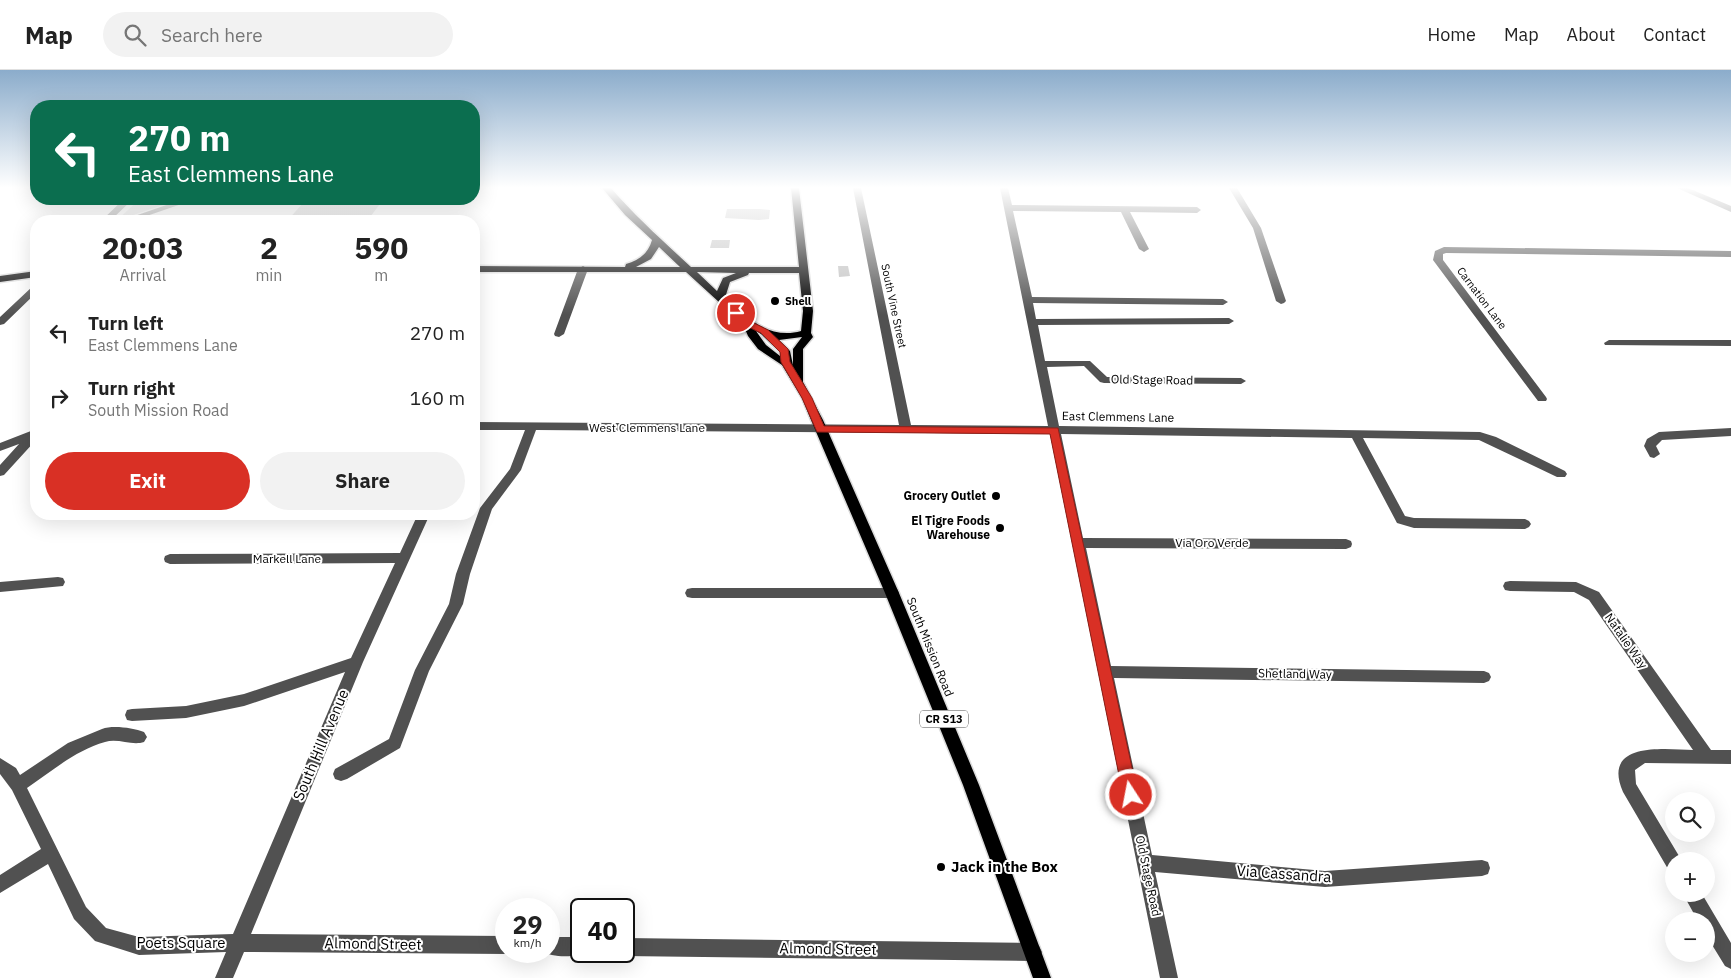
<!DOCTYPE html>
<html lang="en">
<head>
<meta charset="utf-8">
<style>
  body { margin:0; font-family:"IBM Plex Sans",sans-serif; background:#f2f2f2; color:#222; height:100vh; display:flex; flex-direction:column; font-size:19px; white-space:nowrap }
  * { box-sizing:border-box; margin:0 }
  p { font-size:16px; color:#767676 }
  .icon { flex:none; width:28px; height:28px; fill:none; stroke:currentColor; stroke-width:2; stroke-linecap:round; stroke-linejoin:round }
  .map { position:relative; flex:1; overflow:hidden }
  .details { position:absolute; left:30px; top:145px; width:450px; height:305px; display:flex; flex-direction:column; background:#fff; border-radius:20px; box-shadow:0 5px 20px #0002 }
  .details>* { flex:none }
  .hud { position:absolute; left:30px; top:30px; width:450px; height:105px; border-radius:20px; box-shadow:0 5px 20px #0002; background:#0b6e4f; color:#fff; overflow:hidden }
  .tools { position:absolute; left:1665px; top:722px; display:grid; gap:10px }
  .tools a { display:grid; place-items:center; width:50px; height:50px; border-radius:50%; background:#fff; box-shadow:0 5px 20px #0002; font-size:25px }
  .speed { position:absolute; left:495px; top:828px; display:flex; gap:10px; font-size:25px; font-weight:700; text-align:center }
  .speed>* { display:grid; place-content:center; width:65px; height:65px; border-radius:50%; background:#fff; box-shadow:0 5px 20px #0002; line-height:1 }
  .speed small { font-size:12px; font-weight:400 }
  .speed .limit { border:2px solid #111; border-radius:8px; background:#fff; color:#111 }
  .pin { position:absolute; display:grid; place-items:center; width:42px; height:42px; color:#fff; margin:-21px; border:2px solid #fff; border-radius:50%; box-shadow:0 1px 5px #0007 }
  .me { position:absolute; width:55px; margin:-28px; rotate:349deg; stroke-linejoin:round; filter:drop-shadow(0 0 4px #0008) }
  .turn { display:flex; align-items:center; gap:18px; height:105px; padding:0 15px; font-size:22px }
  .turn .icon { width:65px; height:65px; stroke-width:2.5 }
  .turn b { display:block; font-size:35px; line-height:42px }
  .eta { display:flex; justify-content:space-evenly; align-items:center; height:85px; text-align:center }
  .eta b { font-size:30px; font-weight:700; line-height:35px }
  .action { display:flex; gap:10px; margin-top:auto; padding:10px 15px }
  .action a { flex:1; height:58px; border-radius:30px; background:#d93025; color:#fff; font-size:20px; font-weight:700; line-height:58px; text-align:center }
  .action a+a { background:#f2f2f2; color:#222 }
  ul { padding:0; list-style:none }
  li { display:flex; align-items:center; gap:15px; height:65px; padding:0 15px }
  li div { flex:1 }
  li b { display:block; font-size:19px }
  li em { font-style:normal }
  header { display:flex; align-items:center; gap:30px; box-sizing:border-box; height:70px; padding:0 25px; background:#fff; border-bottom:1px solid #e0e0e0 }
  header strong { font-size:24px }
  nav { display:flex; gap:28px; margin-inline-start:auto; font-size:18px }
  .search { width:350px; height:45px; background:#f2f2f2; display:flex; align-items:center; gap:12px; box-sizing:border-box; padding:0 18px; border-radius:28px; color:#767676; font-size:19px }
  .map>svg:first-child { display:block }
  .green { fill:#d8d8d8 }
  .building { fill:#c0c0c0 }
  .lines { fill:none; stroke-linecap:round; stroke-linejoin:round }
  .major-casing { stroke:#dbdbdb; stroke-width:3 }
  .minor { fill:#515151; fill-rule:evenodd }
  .major { fill:#000; fill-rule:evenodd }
  .route { fill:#d93025; stroke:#8d1f18 }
  .poi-dot { fill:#000; stroke:#fff; stroke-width:2 }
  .labels { text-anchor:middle; stroke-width:4; stroke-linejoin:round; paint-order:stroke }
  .far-street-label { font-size:11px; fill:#000; stroke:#fff }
  .far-poi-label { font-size:11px; font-weight:bold; fill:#000; stroke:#fff; text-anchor:start }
  .shield { fill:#fff; stroke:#4c4c4c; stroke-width:1 }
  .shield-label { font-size:11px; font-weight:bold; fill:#000 }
  .street-label { font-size:12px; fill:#000; stroke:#fff }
  .poi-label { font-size:12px; font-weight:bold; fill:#000; stroke:#fff; text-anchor:end }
  .near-street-label { font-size:15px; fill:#000; stroke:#fff }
  .near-poi-label { font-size:15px; font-weight:bold; fill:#000; stroke:#fff; text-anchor:start }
</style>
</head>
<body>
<header>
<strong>Map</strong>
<div class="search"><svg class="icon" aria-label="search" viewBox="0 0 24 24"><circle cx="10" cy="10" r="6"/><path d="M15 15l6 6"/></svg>Search here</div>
<nav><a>Home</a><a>Map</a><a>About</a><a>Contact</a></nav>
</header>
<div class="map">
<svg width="1731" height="908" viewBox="0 0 1731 908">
  <rect width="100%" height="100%" fill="#fff"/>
  <path class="green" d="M140,129H180L116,151Z"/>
  <path class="building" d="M303,133H353L380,134L367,151H287Z
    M727,139H760L770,140L769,149L759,150L725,148Z
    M712,170H730L729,178H710Z
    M838,196H848L850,206L839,207Z"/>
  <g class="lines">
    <g class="major-casing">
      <path id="major" d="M602,118H611C636,147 663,171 691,197H799L791,118H799L813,241L811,263L813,267L803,279V312L823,350L899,523L979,715L1051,908H1033L963,715L885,523L811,350L802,328L782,295L758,279L748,266L743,254L686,202H474V196L625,197L626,194C639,190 648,184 652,170L625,145ZM659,177L680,197H636L651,189ZM697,202L736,203L723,208L717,221ZM749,203H799L803,241L801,261C770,270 747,248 725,228L730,212L748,205ZM756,261L761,264L780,282V286L766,275ZM802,267L793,279V295L790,281L779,270Z
        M36,201V207L0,212V206Z"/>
    </g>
    <path class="minor" d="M853,118H861L911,355L1048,356L1000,118H1008L1012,135L1197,137L1201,140L1197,143L1130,142L1149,179L1144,182L1139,179L1121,142L1013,141L1032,227L1223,229L1228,232L1223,235L1033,233L1036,249L1229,248L1234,251L1229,254L1038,255L1045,291H1090L1107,307L1241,308L1246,311L1241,314L1104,313L1100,312L1084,296L1047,297L1059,356L1480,362L1496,367L1565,401L1567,404L1565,407H1557L1479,370L1363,368L1405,446L1414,448L1525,449L1529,451L1531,454L1529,457L1525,459L1414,458L1397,453L1352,368L1061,364L1083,468L1346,469L1351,471L1352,474L1351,477L1346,479L1086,478L1111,596L1484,601L1489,603L1491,607L1489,611L1484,613L1114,608L1152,785L1325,801L1482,790L1488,792L1490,798L1488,804L1482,806L1325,817L1155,802L1178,908H1160L1050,364L536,360L521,400L492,439L470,504L463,534L429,601L400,678L347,709L341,711L335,709L333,704L335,699L389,669L415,600L449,534L456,504L480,438L510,399L525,360H474V352L899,355Z
      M1229,118H1237L1261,158L1286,231L1284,233L1281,234L1276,231L1253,158Z
      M1677,118H1688L1731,136V142Z
      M124,129H133L110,151H101Z
      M184,129H196L132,151H120Z
      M1444,177L1731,181V187L1446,183L1443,184V190L1546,327L1547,329L1546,331H1538L1433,190L1435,181Z
      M583,196L588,199L564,264L559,267L555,266L554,264L578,199Z
      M36,215V223L4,254L0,255V247L33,216Z
      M1609,270H1731V276L1605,275L1604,273Z
      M1731,358V366L1662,370L1656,376L1660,384L1654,388L1650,387L1644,376L1647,369L1659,362Z
      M36,359V370L4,405L0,406V395L19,374L0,381V373Z
      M418,444H430L363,592L251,864L506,866V881H512L506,884L244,882L233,908H215L226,882L139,885L95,871L74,849L48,794L0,823V805L41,779L12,720L0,704V688L16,698L20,705L68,673L102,659C113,655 133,658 144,662L147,667L144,672C132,676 118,668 105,672C76,680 52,701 27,718L86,837L106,858L139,867L233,864L345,602L244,636L186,648L132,651L127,650L125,645L127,640L132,639L186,636L244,624L351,588L395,493L170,494L165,492L164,489L165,486L170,484L400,483Z
      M58,507L63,508L65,512L63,516L0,522V512Z
      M1510,511L1576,512L1599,522L1711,680H1731V694L1645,693L1635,700L1636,714L1682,791H1674V801L1668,799L1623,722C1601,671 1664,679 1693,680L1589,530L1574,522L1510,521L1505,520L1503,516L1505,512Z
      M692,518H892L897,519L899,523L897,527L892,528H692L687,527L685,523L687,519Z
      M1683,824H1702L1731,873V899L1725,896L1706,865V851H1698Z
      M549,867H581V881H588C578,888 552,888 542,881H549Z
      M624,868L1033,873L1039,876L1042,882L1039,888L1033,891L624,886L617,881H624Z"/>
    <use href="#major" class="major"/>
  </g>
  <linearGradient id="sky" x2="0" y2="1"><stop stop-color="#8baccb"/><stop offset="0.48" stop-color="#fff"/><stop offset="1" stop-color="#fff" stop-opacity="0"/></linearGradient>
  <rect width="1731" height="245" fill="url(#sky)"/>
  <path class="route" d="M733,241H739L750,251L768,260L788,279L790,292L812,328L824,356L1058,358L1138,725L1136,730L1131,732L1126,730L1123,725L1050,364L817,362L802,328L781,292L780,282L761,263L744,255L733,245Z"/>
  <g class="poi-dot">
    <circle cx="775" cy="231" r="5"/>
    <circle cx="996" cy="426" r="5"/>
    <circle cx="1000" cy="458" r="5"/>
    <circle cx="941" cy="797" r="5"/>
  </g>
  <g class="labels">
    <g class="far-street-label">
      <text transform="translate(1482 228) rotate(53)" y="4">Carnation Lane</text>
      <text transform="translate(894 236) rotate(78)" y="4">South Vine Street</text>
    </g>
    <g class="far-poi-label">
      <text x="785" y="235">Shell</text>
    </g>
    <rect class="shield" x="920" y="640.5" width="48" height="17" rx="4"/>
    <g class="shield-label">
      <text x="944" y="653">CR S13</text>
    </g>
    <g class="street-label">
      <text transform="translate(1152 310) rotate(1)" y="4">Old Stage Road</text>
      <text transform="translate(1118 347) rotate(1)" y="4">East Clemmens Lane</text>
      <text x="647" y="362">West Clemmens Lane</text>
      <text x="1212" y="477">Via Oro Verde</text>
      <text x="287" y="493">Markell Lane</text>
      <text transform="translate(1626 571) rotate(55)" y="4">Natalie Way</text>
      <text transform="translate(930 577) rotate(68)" y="4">South Mission Road</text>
      <text transform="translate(1295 604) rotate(1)" y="4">Shetland Way</text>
      <text transform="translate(1148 806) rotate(78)" y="4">Old Stage Road</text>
    </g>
    <g class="poi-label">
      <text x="986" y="430">Grocery Outlet</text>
      <text x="990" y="455">El Tigre Foods<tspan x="990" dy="14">Warehouse</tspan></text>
    </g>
    <g class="near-street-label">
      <text transform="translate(321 675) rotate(-67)" y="5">South Hill Avenue</text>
      <text transform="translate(1284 804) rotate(4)" y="5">Via Cassandra</text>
      <text x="181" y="878">Poets Square</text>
      <text transform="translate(373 874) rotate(1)" y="5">Almond Street</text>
      <text transform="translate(828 879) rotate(1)" y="5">Almond Street</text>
    </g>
    <g class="near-poi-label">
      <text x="951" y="802">Jack in the Box</text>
    </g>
  </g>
</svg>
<div class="tools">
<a><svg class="icon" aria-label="search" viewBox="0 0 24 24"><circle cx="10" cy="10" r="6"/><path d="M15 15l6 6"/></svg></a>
<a>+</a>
<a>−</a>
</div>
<div class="speed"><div>29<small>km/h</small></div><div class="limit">40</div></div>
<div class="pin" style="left:736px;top:243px;background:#d93025"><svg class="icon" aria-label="arrive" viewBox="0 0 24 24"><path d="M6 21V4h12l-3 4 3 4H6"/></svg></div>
<svg class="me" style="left:1131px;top:725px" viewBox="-20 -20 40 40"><circle r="17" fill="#d93025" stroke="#fff" stroke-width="3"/><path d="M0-11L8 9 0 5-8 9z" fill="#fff"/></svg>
<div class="hud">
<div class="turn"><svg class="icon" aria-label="left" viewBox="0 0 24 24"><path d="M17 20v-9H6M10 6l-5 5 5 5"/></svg><div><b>270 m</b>East Clemmens Lane</div></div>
</div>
<section class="details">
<div class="eta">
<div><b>20:03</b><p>Arrival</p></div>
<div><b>2</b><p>min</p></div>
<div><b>590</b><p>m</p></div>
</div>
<ul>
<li><svg class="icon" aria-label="left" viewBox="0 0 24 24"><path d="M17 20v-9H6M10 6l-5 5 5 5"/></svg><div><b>Turn left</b><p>East Clemmens Lane</p></div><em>270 m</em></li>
<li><svg class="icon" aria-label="right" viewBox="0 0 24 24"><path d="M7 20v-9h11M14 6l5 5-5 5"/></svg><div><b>Turn right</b><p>South Mission Road</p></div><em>160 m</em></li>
</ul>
<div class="action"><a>Exit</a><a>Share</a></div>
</section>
</div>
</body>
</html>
